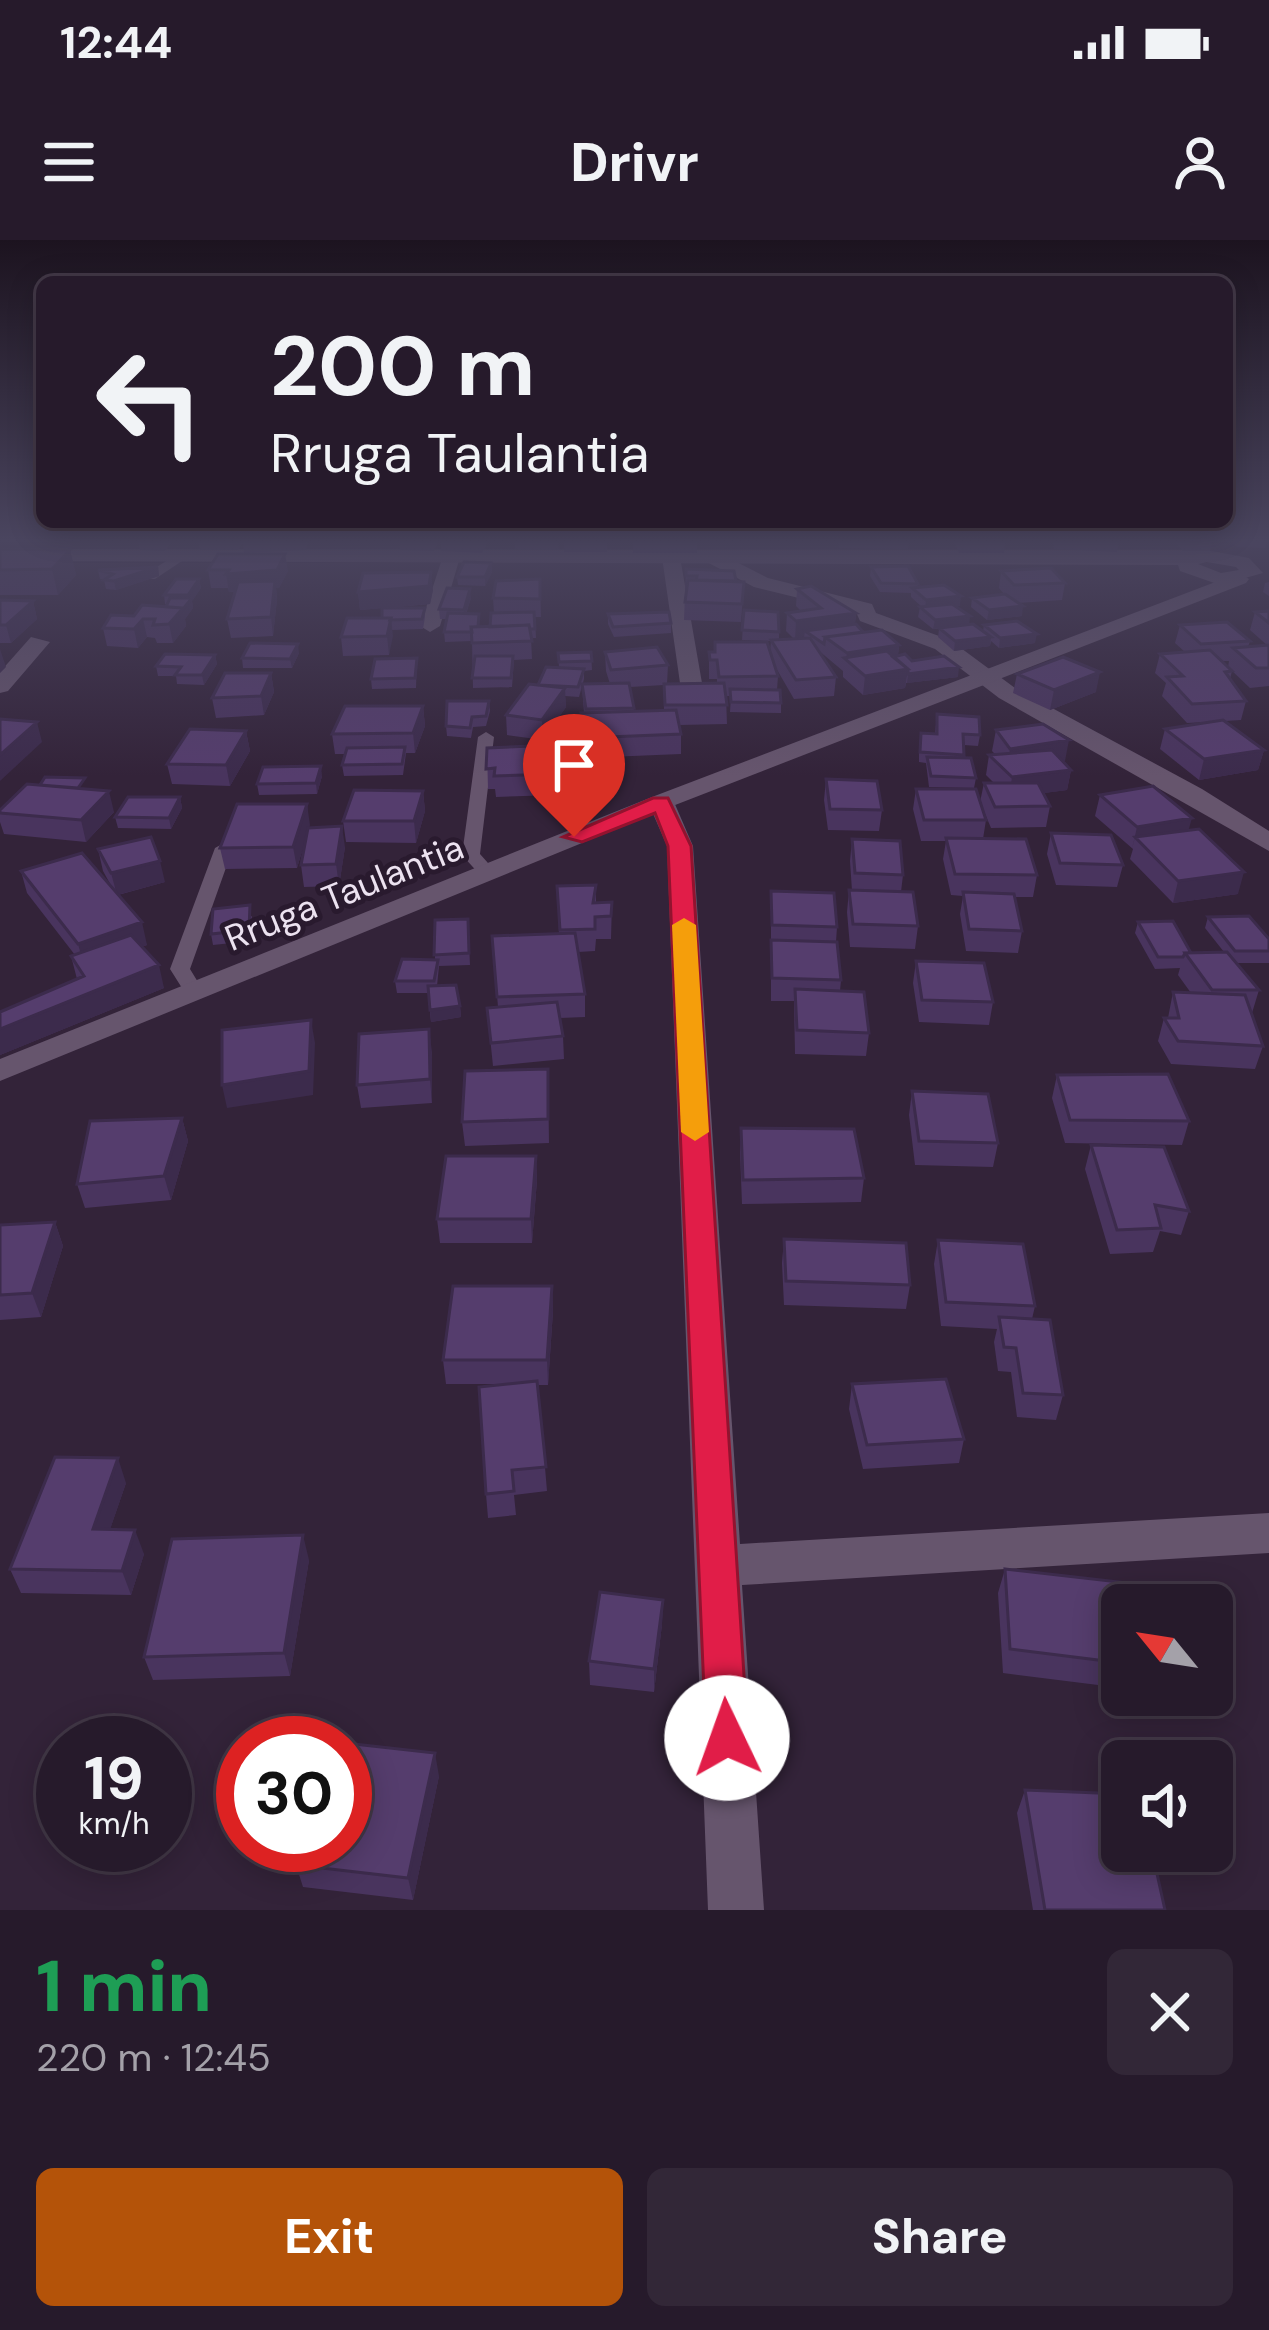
<!DOCTYPE html>
<html lang="en">
<head>
<meta charset="utf-8">
<style>
  body { margin:0; font-family:"DM Sans",sans-serif; background:#322737; color:#f1f3f6; height:100vh; display:flex; flex-direction:column; font-size:45px; white-space:nowrap }
  * { box-sizing:border-box; margin:0 }
  p { font-size:39px; color:#a4a1a9 }
  .icon { flex:none; width:66px; height:66px; fill:none; stroke:currentColor; stroke-width:2; stroke-linecap:round; stroke-linejoin:round }
  .map { position:relative; height:1670px; overflow:hidden }
  .side { display:flex; flex-direction:column; background:#261a2b; flex:1 }
  .side>* { flex:none }
  .top-card { position:absolute; left:36px; top:36px; width:1197px; height:252px; border-radius:18px; box-shadow:0 6px 30px #0003,0 0 0 3px #423847; background:#261a2b; color:#f1f3f6; overflow:hidden }
  .needle { width:78px; rotate:300deg }
  .controls { position:absolute; left:1101px; top:1344px; display:grid; gap:24px }
  .controls a { display:grid; place-items:center; width:132px; height:132px; border-radius:18px; background:#261a2b; box-shadow:0 6px 30px #0003,0 0 0 3px #423847; font-size:60px }
  .speed { position:absolute; left:36px; top:1476px; display:flex; gap:24px; font-size:60px; font-weight:700; text-align:center }
  .speed>* { display:grid; place-content:center; width:156px; height:156px; border-radius:50%; background:#261a2b; box-shadow:0 6px 30px #0003,0 0 0 3px #423847; line-height:1 }
  .speed small { font-size:30px; font-weight:400 }
  .speed .limit { border:18px solid #d22; background:#fff; color:#111 }
  .pin { position:absolute; display:grid; place-items:center; width:102px; height:102px; color:#fff; margin:-123px -51px; border-radius:50% 50% 50% 0; rotate:-45deg; box-shadow:0 0 12px #0007 }
  .pin .icon { rotate:45deg }
  .me { position:absolute; width:132px; margin:-66px; rotate:357deg; stroke-linejoin:round; filter:drop-shadow(0 0 9px #0008) }
  .turn { display:flex; align-items:center; gap:42px; height:252px; padding:0 36px; font-size:54px }
  .turn .icon { width:156px; height:156px; stroke-width:2.5 }
  .turn b { display:block; font-size:84px; line-height:102px }
  .round { display:grid; place-items:center; flex:none; width:126px; height:126px; border-radius:18px; background:#322737 }
  .summary { display:flex; align-items:center; justify-content:space-between; height:204px; padding:0 36px }
  h1 { font-size:72px; font-weight:800; line-height:90px; color:#1e9e55 }
  .primary-button { display:flex; gap:24px; margin-top:auto; padding:24px 36px }
  .primary-button a { flex:1; height:138px; border-radius:18px; background:#b45309; color:#fff; font-size:48px; font-weight:800; line-height:138px; text-align:center }
  .primary-button a+a { background:#322737; color:#f1f3f6 }
  .status { display:flex; justify-content:space-between; align-items:center; height:84px; padding:0 60px; background:#261a2b; direction:ltr }
  .status svg { height:33px; fill:currentColor }
  header { display:flex; justify-content:space-between; align-items:center; height:156px; padding:0 36px; background:#261a2b; font-size:54px; font-weight:800 }
  .map>svg:first-child { display:block }
  .lines { fill:none; stroke-linecap:round; stroke-linejoin:round }
  .service { fill:#66556d; fill-rule:evenodd }
  .minor { fill:#66556d; fill-rule:evenodd }
  .tertiary { fill:#66556d; fill-rule:evenodd }
  .secondary { fill:#66556d; fill-rule:evenodd }
  .wall { fill:#49345e; fill-rule:evenodd }
  .shaded-wall { fill:#3c2b4c }
  .building { fill:#553d6d; stroke:#3c2b4c; stroke-width:3 }
  .route { fill:#e11d48; stroke:#92132f; stroke-width:3 }
  .slow { fill:#f59e0b }
  .labels { text-anchor:middle; stroke-width:10; stroke-linejoin:round; paint-order:stroke }
  .street-label { font-size:36px; fill:#ece2f0; stroke:#291a2e }
</style>
</head>
<body>
<div class="status"><b>12:44</b><svg viewBox="0 0 49 12"><path d="M0 12V9h3v3zM5 12V6h3v6zM10 12V3h3v9zM15 12V0h3v12zM26 1h20v11H26zM47 4h2v5h-2z"/></svg></div>
<header><svg class="icon" aria-label="menu" viewBox="0 0 24 24"><path d="M4 6h16M4 12h16M4 18h16"/></svg>Drivr<svg class="icon" aria-label="person" viewBox="0 0 24 24"><circle cx="12" cy="8" r="4"/><path d="M4 21q1-7 8-7t8 7"/></svg></header>
<div class="map">
<svg width="1269" height="1670" viewBox="0 0 1269 1670">
  <rect width="100%" height="100%" fill="#332339"/>
  <g class="lines">
    <path class="service" d="M181,312L185,313V319L155,339H147V333Z
      M486,492L494,497L480,614L496,632L487,637L481,636L462,615L478,497Z
      M224,603L233,608L190,729L204,752L194,758L187,756L170,729L215,608Z"/>
    <path class="minor" d="M671,311L680,317L702,443L691,450L680,443L662,317Z
      M444,313L460,317L440,386L430,392L420,386Z
      M705,313H719L768,338L872,364L876,373L950,400L1015,448L1202,549L1269,591V611L999,458L935,409L860,381L856,372L754,347L705,321Z
      M31,397L50,402L8,451L0,453V432Z
      M661,554L674,562L693,606L740,1304L1269,1273V1313L742,1345L764,1670H708L667,606L648,562Z"/>
    <path class="tertiary" d="M1239,333L1249,339L1246,343L670,567L0,841V819L652,557Z"/>
    <path class="secondary" d="M0,309L1206,310L1249,318L1263,333L1220,345L1180,331L1178,325L0,321ZM1207,322L1236,327L1239,330L1221,333L1198,324Z"/>
  </g>
  <path class="wall" d="M138,302H172L165,311L140,310Z
    M198,302H308L306,310L244,313L243,303L238,310H200Z
    M400,302H438L434,311L400,310Z
    M441,302H488L482,313L441,311Z
    M515,302H558L559,310L515,309Z
    M564,302H607V312H564Z
    M633,302H697V313H633Z
    M838,302H909L908,309L839,308Z
    M954,302H1005L1004,313H959Z
    M1053,302H1119L1117,312L1054,309Z
    M1175,302H1212L1210,311H1183Z
    M1232,302H1267L1265,308L1237,307Z
    M0,309L70,310L76,335L58,355H0Z
    M491,323L492,332L485,346L458,345L457,337Z
    M158,327L159,336L116,350L106,349L104,340L100,339L98,330Z
    M871,327L918,344L917,348L960,366H956L969,384L983,391L984,385L1035,403L999,408L991,401L990,406L954,411L938,397L939,389H933L918,377L920,367H922L911,357V353L880,352L870,336Z
    M686,329L736,341L744,342L741,382L684,380Z
    M208,330L288,331L279,348H276L277,359L273,396L231,398L227,379L235,352H229L228,348H211Z
    M1001,331L1065,343L1062,360L1018,363L1022,376L987,380L971,367L972,358L1004,354L999,348Z
    M199,339L201,348L192,361L193,368L185,379L186,386L173,403H157L155,398L147,397L138,408L107,406L103,388L166,367L167,364H165L164,355Z
    M540,339L541,377H535L536,398H531L532,419L514,420L512,447L473,448L472,401L445,402L444,392L447,379H440L439,369L471,358L466,374L479,387H490L494,373L493,358Z
    M1269,342V356L1263,352L1265,343Z
    M797,349L856,373L855,384L863,392L899,405L898,416L958,437L906,443L905,448L863,455L843,437V431L818,410L836,437L834,456L794,459L776,428L778,436L777,450L781,463V473L730,472L731,456H726L727,484L679,485L681,494V514L584,518L581,493V473H584L582,444H610L606,431L605,412L668,425L667,444L717,443V439H709V412L770,411L771,401L742,400L744,370L779,392V400L794,399L786,391L787,373L801,371L796,366ZM664,445V470L634,471L630,447Z
    M433,350L430,364L386,368H425V377L423,389L392,390L389,415L343,416L341,397L382,378V368L360,370L358,352Z
    M0,360L33,361L37,379L11,403H0Z
    M1269,371V446L1250,448L1228,427L1229,421H1221L1232,431L1230,439L1246,461L1241,480L1225,481L1264,510L1258,530L1199,540L1160,509L1165,489L1207,482L1187,483L1162,456L1166,443L1155,433L1160,414L1185,412L1175,403L1180,385L1250,401L1248,407L1268,406L1250,390L1255,372Z
    M608,374L671,383V393L614,397L608,384Z
    M591,412L592,430L584,431V439L579,457L565,456L566,467L543,500L507,495L506,475L559,427L558,413Z
    M299,413L292,428H243L242,418Z
    M215,415L217,424L204,445L177,444L176,436H158L156,426Z
    M417,418L416,448L372,449L371,439Z
    M271,433L274,452L264,475L216,478L212,458Z
    M1017,434L1096,452L1050,470L1013,453Z
    M489,461L490,471L486,486L473,487L471,498L447,496L446,486Z
    M423,466L425,486L415,513H406L403,535L344,536L342,525L345,514H335L332,494Z
    M937,474L980,495L978,506L964,505V518L976,538L974,548L929,547L926,523L919,522V503L921,493L935,494Z
    M996,490L1065,521H1063L1071,530L1067,550L1043,553L1050,566L1046,587L991,588L983,569L986,580L983,599L1037,635L1033,657H1015L1022,691L1018,713L966,711L960,674L963,656L951,655L943,619L946,601H921L913,569L916,549L980,562L984,543H994L986,535L989,515L995,514L992,511Z
    M246,491L250,511L230,546L172,544L167,524Z
    M487,508L556,534L557,555L496,557L495,549H488Z
    M322,536L317,554L259,555L257,544Z
    M826,539L882,570L879,591L828,590L824,560Z
    M88,549L114,572L86,602L4,594L0,582V570Z
    M423,551L425,571L416,603L346,602L343,581Z
    M1100,555L1189,590L1238,654L1173,663L1130,619L1133,609L1095,576Z
    M180,557L182,568L171,589L118,588L115,577Z
    M307,564L309,588L345,607L339,646L304,647L301,625L307,595L297,628L225,629L220,608Z
    M1051,593L1123,625L1117,647L1056,645L1047,614Z
    M852,599L903,635L901,652L918,686L915,709L850,707L847,672L849,650L852,651L850,621Z
    M98,609L165,642L118,655L147,705L141,707L164,748L0,815V772L77,739L71,716L75,715L27,653L21,631L114,651L103,631Z
    M596,645V663L612,662L611,699H596L595,711L578,712L585,754V777L560,778L563,796L564,819L493,826L487,768L498,767L492,696L559,693L557,646Z
    M771,651L837,687L836,702L841,740L840,751L869,793L866,816L795,814L794,761H771Z
    M252,676L251,701L213,705L211,694Z
    M1208,677L1269,699V723H1236L1259,750L1252,773L1263,806L1255,829L1171,824L1158,801L1164,778H1168L1173,752L1191,753L1178,735L1180,728L1155,729L1135,693L1138,682L1191,713L1224,712L1205,688Z
    M468,679L470,725L439,726L437,746L460,766L461,777L431,782L428,753H397L395,741L435,720V680Z
    M916,721L993,762L989,785L919,782L913,743Z
    M429,789L432,863L361,868L357,845Z
    M548,829L549,903L465,906L462,882Z
    M1057,835L1189,881L1182,905L1065,903L1052,858Z
    M912,851L998,903L993,927L915,925L909,875Z
    M182,878L188,901L171,960L85,968L77,944Z
    M741,888L864,938L861,962L742,964L740,912Z
    M1091,905L1189,971L1181,995L1160,991L1153,1012L1110,1014L1085,929Z
    M536,916L537,940L532,1003H440L437,979Z
    M55,982L63,1006L41,1077L0,1080V985Z
    M784,999L910,1045L906,1069L784,1065L782,1023Z
    M938,1000L1035,1066L1032,1079L1063,1155L1056,1180L1017,1177L1011,1132L998,1131L994,1102L997,1089L941,1086L934,1024Z
    M552,1046L553,1071L548,1145H538L547,1251L514,1255L516,1275L488,1278L486,1254L505,1144H446L443,1120Z
    M852,1144L964,1199L959,1223L863,1229L849,1169Z
    M126,1243L110,1289L144,1314L131,1355L21,1353L10,1329Z
    M309,1320L290,1436L153,1440L144,1417Z
    M1005,1329L1122,1365V1448L1003,1433L998,1353Z
    M663,1360L662,1384L654,1452L590,1445L589,1421Z
    M439,1536L413,1660L303,1647L296,1625Z
    M1025,1550L1165,1670H1033L1017,1573Z"/>
  <path class="shaded-wall" d="M70,310L76,335L58,355L52,329Z
    M285,314L288,331L279,348H276L277,359L273,396L271,377L274,348L229,352L226,334Z
    M491,323L492,332L485,346V337Z
    M158,327L159,336L116,350L114,341Z
    M431,332L433,350L430,364L360,370L358,352Z
    M199,339L201,348L192,361L193,368L185,379L186,386L173,403L169,384L189,362L188,355Z
    M470,349L471,358L464,379V370Z
    M961,356L960,366L925,370L926,360Z
    M33,361L37,379L11,403L6,385Z
    M1023,366L1022,376L987,380L989,370Z
    M856,373L854,392L805,391L804,398L795,400L796,381Z
    M970,376L969,385L933,389L935,380Z
    M391,378L393,396L389,415L387,396Z
    M143,379L147,397L138,408L134,389Z
    M1037,394L1035,403L999,408L1000,398Z
    M991,397L990,406L954,411L955,401Z
    M298,404L299,413L292,428L290,419Z
    M899,405L897,424L846,419L847,413Z
    M0,409L6,427L0,433Z
    M215,415L217,424L204,445L202,435Z
    M959,427L958,437L907,443L908,434Z
    M908,429L905,448L863,455L865,436Z
    M1100,432L1096,452L1050,470L1054,450Z
    M271,433L274,452L264,475L261,456Z
    M565,448L566,467L543,500L542,480Z
    M423,466L425,486L415,513L413,493Z
    M37,482L42,502L0,541V515Z
    M246,491L250,511L230,546L226,525Z
    M1069,500L1065,521L1007,529L1010,509Z
    M1264,510L1258,530L1199,540L1204,519Z
    M321,526L322,536L317,554L316,543Z
    M1071,530L1067,550L1009,558L1012,537Z
    M109,551L114,572L86,602L81,580Z
    M423,551L425,571L416,603L414,581Z
    M180,557L182,568L171,589L169,578Z
    M307,564L310,585L297,628L293,607Z
    M1192,578L1186,599L1135,597L1132,609L1137,587Z
    M342,586L345,607L339,646L336,624Z
    M160,621L165,642L117,655L111,633Z
    M1244,632L1238,654L1173,663L1178,641Z
    M142,682L147,705L84,726L78,704Z
    M159,725L164,748L0,815V789Z
    M460,766L461,777L431,782L430,770Z
    M311,780L315,803L313,855L227,868L222,845Z
    M429,789L432,812V863L430,839Z
    M182,878L188,901L171,960L164,936Z
    M536,916L537,940L532,1003L531,979Z
    M55,982L63,1006L41,1077L32,1053Z
    M552,1046L553,1071L548,1145L547,1120Z
    M118,1218L126,1243L102,1313L93,1289Z
    M135,1290L144,1314L131,1355L122,1331Z
    M303,1295L309,1320L290,1436L284,1413Z
    M663,1360L662,1384L654,1452V1429Z
    M435,1513L439,1536L413,1660L408,1638Z"/>
  <path class="building" d="M0,309L70,310L52,329L0,330Z
    M218,314H285L277,330L226,334L229,330H208Z
    M464,322L491,323L485,337H457Z
    M908,326L918,344L881,343L871,327Z
    M158,327L114,341L104,340L113,334L98,330Z
    M1051,328L1065,343L1014,345L1001,331Z
    M686,329L734,331L736,341L696,340L697,336H686Z
    M431,332L429,346L358,352L363,333Z
    M176,339H199L188,355H164Z
    M540,339V359L493,358L496,341Z
    M688,340L744,342L742,364L685,362Z
    M275,341L271,377L227,379L238,342Z
    M944,345L961,356L926,360L912,348Z
    M811,346L856,373L796,381L787,373L821,368L797,349Z
    M447,348L470,349L464,370L439,369Z
    M1005,354L1023,366L989,370L972,358Z
    M170,358H192L183,369V368L166,367Z
    M0,360L33,361L6,385H0Z
    M952,364L970,376L935,380L920,367Z
    M142,365L183,368L169,384L153,385L155,379H143L134,389L103,388L111,375L134,376Z
    M382,368H425L422,379L390,380L391,378H382Z
    M744,370L778,372L779,392L742,390Z
    M1269,371V383L1255,372Z
    M534,372L535,389H530L529,385L490,387L491,373Z
    M669,372L671,383L613,387L608,374Z
    M448,373L479,374L478,387H471L472,392H444Z
    M347,378H391L387,396L341,397Z
    M1017,381L1037,394L1000,398L984,385Z
    M1227,382L1250,401L1201,404L1180,385Z
    M856,384L863,392L825,397L824,404L805,391Z
    M973,384L991,397L955,401L939,388Z
    M529,385L532,401L472,403L471,387Z
    M882,390L899,405L847,413L825,397Z
    M810,398L836,437L796,440L771,400Z
    M715,402H767L778,436L719,437L717,420H710L709,412H715Z
    M250,403L298,404L290,419L242,418Z
    M1269,405V428H1256L1233,408Z
    M657,407L668,425L611,430L605,412Z
    M1210,410L1232,431L1225,432L1246,461L1192,464L1167,437L1183,436L1160,414Z
    M887,411L908,429L865,436L844,418Z
    M591,412L592,421L559,422L558,413Z
    M165,414L215,415L202,435H175L181,427L156,426Z
    M905,414L912,421L944,416L959,427L908,434V429L893,417Z
    M475,416H513L511,438H472Z
    M1063,417L1100,432L1054,450L1017,434Z
    M417,418L415,438L371,439L375,419Z
    M546,427L584,429L578,447L538,445Z
    M225,433H271L261,456L212,458Z
    M629,443L634,468L586,469L582,444Z
    M724,443L727,465H665L664,444Z
    M529,444L565,448L542,480L506,475Z
    M730,449L780,450L781,463L731,462Z
    M447,461H489L486,476L472,477L470,488L446,486Z
    M345,466H423L413,493L332,494Z
    M676,470L681,494L584,498L581,473Z
    M937,474L979,477L980,495L963,494L964,515L920,512L921,493L937,494Z
    M0,479L37,482L0,515Z
    M1223,480L1264,510L1204,519L1165,489Z
    M1043,484L1069,500L1010,509L996,490Z
    M190,489L246,491L226,525L167,524Z
    M555,505L556,534L494,536L495,528L486,529L487,508Z
    M405,507L402,524L342,525L347,508Z
    M1052,510L1071,530L1012,537L989,515Z
    M927,517L971,518L976,538L931,536Z
    M321,526L316,543L257,544L263,527Z
    M45,537L85,538L78,548L40,545Z
    M826,539L877,541L882,570L830,569Z
    M984,543H1038L1050,566L995,567Z
    M27,544L109,551L81,580L0,573V570Z
    M1153,546L1192,578L1137,587L1100,555Z
    M916,549H976L986,580H924Z
    M354,550L423,551L414,581H343Z
    M128,557H180L169,578L115,577Z
    M237,564H307L293,607L220,608Z
    M342,586L336,624L301,625L308,588Z
    M1199,589L1244,632L1178,641L1135,597Z
    M1051,593L1111,595L1123,625L1060,623Z
    M151,597L160,621L111,633L98,609Z
    M946,598L1026,599L1037,635L955,634Z
    M852,599L900,601L903,635L855,633Z
    M82,613L142,682L78,704L21,631Z
    M596,645L593,663L612,662L611,676L595,677V689L560,690L557,646Z
    M849,650L913,652L918,686L853,684Z
    M771,651L834,653L837,687L772,685Z
    M963,652L1014,654L1022,691L969,689Z
    M250,665L249,690L211,694L213,669Z
    M1249,676L1269,699V711H1235L1208,677Z
    M468,679L469,713L434,715L435,680Z
    M1173,681L1191,713H1185L1183,717H1158L1138,682Z
    M575,693L585,754L497,757L492,696Z
    M131,695L159,725L0,789V772L84,736L71,716Z
    M771,700L837,702L841,740L772,738Z
    M1227,712L1259,750H1212L1185,713Z
    M402,719L438,720L434,741H395Z
    M916,721L984,723L993,762L922,760Z
    M456,745L460,766L430,770L428,746Z
    M795,749L864,752L869,793L797,790Z
    M1173,752L1245,755L1263,806L1178,801L1164,778H1179Z
    M557,762L563,796L491,803L487,768Z
    M311,780L309,831L222,845V790Z
    M429,789L430,839L357,845L359,794Z
    M548,829V879L462,882L465,831Z
    M1168,834L1189,881L1070,880L1057,835Z
    M912,851L988,854L998,903L919,901Z
    M182,878L164,936L77,944L90,881Z
    M741,888L854,889L864,938L743,940Z
    M1091,905L1164,907L1189,971L1155,965L1161,988L1117,990Z
    M446,916H536L531,979H437Z
    M55,982L32,1053L0,1055V985Z
    M784,999L906,1003L910,1045L786,1041Z
    M938,1000L1023,1004L1035,1066L946,1062Z
    M453,1046H552L547,1120H443Z
    M999,1077L1050,1080L1063,1155L1023,1153L1016,1108L1004,1107Z
    M946,1139L964,1199L867,1205L852,1144Z
    M537,1141L546,1227L512,1230L514,1251L486,1254L479,1147Z
    M55,1217L118,1218L93,1289L135,1290L122,1331L10,1329Z
    M303,1295L284,1413L144,1417L172,1299Z
    M1005,1329L1128,1343L1131,1365H1122V1423L1010,1409Z
    M600,1352L663,1360L654,1429L589,1421Z
    M345,1503L435,1513L408,1638L296,1625L301,1605H345Z
    M1025,1550L1122,1554V1611H1152L1165,1670H1045Z"/>
  <linearGradient id="sky" x2="0" y2="1"><stop stop-color="#1c131f"/><stop offset="0.56" stop-color="#4a455f"/><stop offset="1" stop-color="#4a455f" stop-opacity="0"/></linearGradient>
  <rect width="1269" height="536" fill="url(#sky)"/>
  <path class="route" d="M653,558H668L691,606L748,1498L742,1513L727,1519L712,1513L706,1498L668,606L655,573L582,602L563,597Z"/>
  <path class="slow" d="M684,678L696,685L709,892L695,901L681,892L672,685Z"/>
  <g class="labels">
    <g class="street-label">
      <text transform="translate(344 652) rotate(-22)" y="13">Rruga Taulantia</text>
    </g>
  </g>
</svg>
<div class="controls">
<a><svg class="needle" viewBox="-14 -14 28 28"><path d="M0-13l5 13h-10z" fill="#e53935"/><path d="M0 13l5-13h-10z" fill="#a4a1a9"/></svg></a>
<a><svg class="icon" aria-label="sound" viewBox="0 0 24 24"><path d="M4 9h4l5-4v14l-5-4H4zM17 9q2 3 0 6"/></svg></a>
</div>
<div class="speed"><div>19<small>km/h</small></div><div class="limit">30</div></div>
<div class="pin" style="left:574px;top:597px;background:#d93025"><svg class="icon" aria-label="arrive" viewBox="0 0 24 24"><path d="M6 21V4h12l-3 4 3 4H6"/></svg></div>
<svg class="me" style="left:727px;top:1498px" viewBox="-20 -20 40 40"><circle r="19" fill="#fff"/><path d="M0-13L10 11 0 6-10 11z" fill="#e11d48"/></svg>
<div class="top-card">
<div class="turn"><svg class="icon" aria-label="left" viewBox="0 0 24 24"><path d="M17 20v-9H6M10 6l-5 5 5 5"/></svg><div><b>200 m</b>Rruga Taulantia</div></div>
</div>
</div>
<section class="side">
<div class="summary"><div><h1>1 min</h1><p>220 m · 12:45</p></div><a class="round"><svg class="icon" aria-label="close" viewBox="0 0 24 24"><path d="M6 6l12 12M18 6L6 18"/></svg></a></div>
<div class="primary-button"><a>Exit</a><a>Share</a></div>
</section>
</body>
</html>
